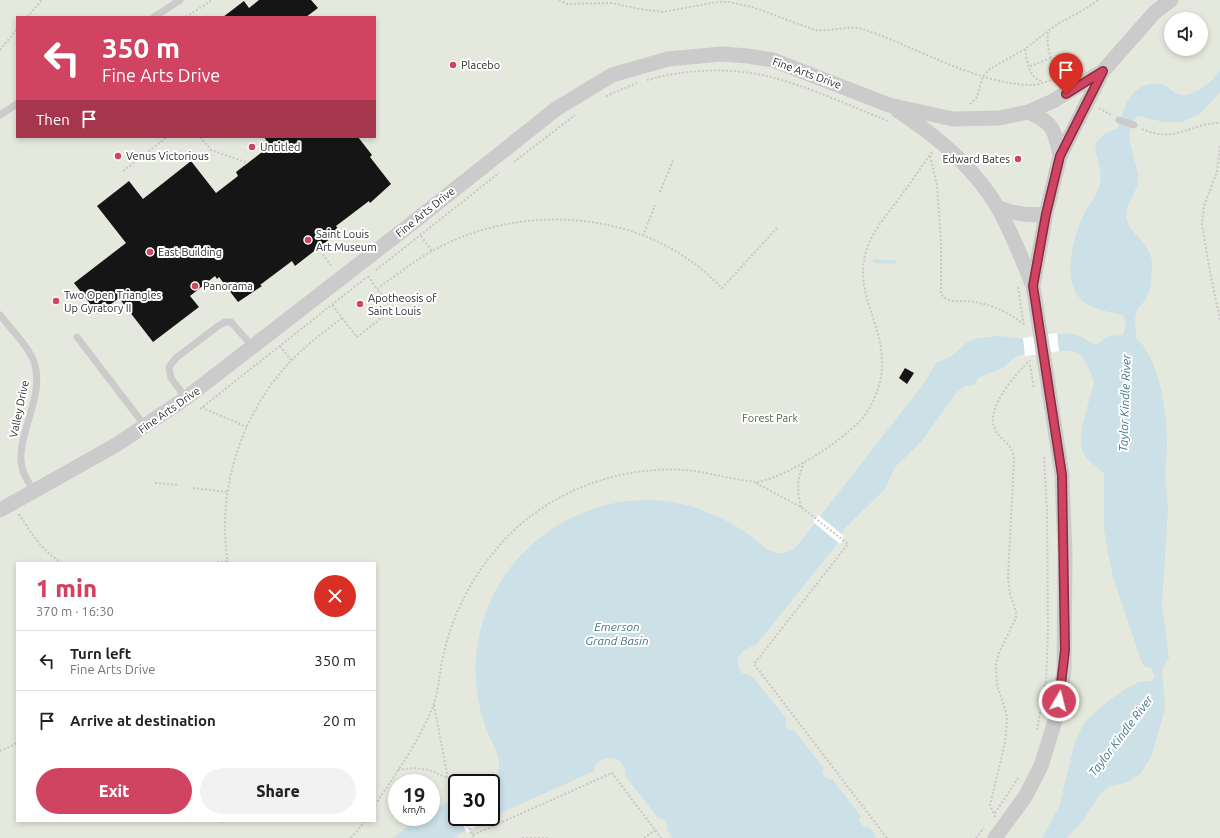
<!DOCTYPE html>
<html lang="en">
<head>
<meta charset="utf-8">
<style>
  body { margin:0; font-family:Ubuntu,sans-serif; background:#f2f2f2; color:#222; height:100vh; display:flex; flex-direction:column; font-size:15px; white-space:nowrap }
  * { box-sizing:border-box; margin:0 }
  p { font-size:13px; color:#767676 }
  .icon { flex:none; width:22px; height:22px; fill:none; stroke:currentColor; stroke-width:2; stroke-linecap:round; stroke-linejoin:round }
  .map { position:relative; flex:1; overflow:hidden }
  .panel { position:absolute; left:16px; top:562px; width:360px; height:260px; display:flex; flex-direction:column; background:#fff; border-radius:0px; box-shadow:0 2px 6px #0003 }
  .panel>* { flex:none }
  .guide { position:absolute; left:16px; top:16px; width:360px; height:122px; border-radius:0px; box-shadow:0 2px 6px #0003; background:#d04461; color:#fff; overflow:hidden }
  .tools { position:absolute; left:1164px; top:12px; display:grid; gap:8px }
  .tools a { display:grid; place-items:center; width:44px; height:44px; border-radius:50%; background:#fff; box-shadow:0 2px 6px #0003; font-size:20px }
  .speed { position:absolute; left:388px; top:774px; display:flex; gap:8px; font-size:20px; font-weight:700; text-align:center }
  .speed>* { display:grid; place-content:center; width:52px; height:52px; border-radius:50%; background:#fff; box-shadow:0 2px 6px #0003; line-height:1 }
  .speed small { font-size:10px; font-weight:400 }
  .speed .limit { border:2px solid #111; border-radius:6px; background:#fff; color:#111 }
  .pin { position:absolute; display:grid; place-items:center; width:34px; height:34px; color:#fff; margin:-41px -17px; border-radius:50% 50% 50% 0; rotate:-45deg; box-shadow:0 0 4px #0007 }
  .pin .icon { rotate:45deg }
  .me { position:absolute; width:44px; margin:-22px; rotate:8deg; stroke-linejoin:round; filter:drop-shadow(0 0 3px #0008) }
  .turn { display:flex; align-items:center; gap:14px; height:84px; padding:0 20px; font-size:18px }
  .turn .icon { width:52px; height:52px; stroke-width:2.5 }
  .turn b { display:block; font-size:28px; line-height:34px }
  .then { display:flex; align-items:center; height:38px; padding:0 20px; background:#0003; gap:8px; font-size:15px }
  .round { display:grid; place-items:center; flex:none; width:42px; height:42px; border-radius:21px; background:#f2f2f2 }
  .headline { display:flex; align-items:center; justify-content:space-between; height:68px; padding:0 20px }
  h1 { font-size:24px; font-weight:800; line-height:30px; color:#d04461 }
  .action { display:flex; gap:8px; margin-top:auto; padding:8px 20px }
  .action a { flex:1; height:46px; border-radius:24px; background:#d04461; color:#fff; font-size:16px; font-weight:800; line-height:46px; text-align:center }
  .action a+a { background:#f2f2f2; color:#222 }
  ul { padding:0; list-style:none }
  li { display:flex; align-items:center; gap:12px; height:60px; padding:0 20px; border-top:1px solid #e0e0e0 }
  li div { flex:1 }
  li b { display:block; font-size:15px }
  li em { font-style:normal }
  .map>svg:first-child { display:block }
  .green { fill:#e5e9dd; fill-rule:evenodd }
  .water { fill:#cbe0e7 }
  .pier { fill:#fff }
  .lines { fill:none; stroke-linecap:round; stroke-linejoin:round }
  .stream { stroke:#cbe0e7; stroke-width:3.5 }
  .building { fill:#151515 }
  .path { stroke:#c8c8c8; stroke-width:2; stroke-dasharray:2 2; stroke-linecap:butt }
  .lane { stroke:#cbcbcb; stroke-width:7 }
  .street { stroke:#cbcbcb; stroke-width:15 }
  .route-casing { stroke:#872c3f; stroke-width:10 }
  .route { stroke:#d04461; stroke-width:7 }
  .poi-dot { fill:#d04461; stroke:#fff; stroke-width:1.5 }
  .labels { text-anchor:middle; stroke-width:4; stroke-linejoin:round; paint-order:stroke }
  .poi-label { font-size:11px; fill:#2e2e2e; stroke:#fff; text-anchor:start }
  .street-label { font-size:11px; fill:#2e2e2e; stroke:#fff }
  .park-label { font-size:11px; fill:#566440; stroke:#fff }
  .water-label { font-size:12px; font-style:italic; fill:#457686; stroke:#fff }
</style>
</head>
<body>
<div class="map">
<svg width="1220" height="838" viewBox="0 0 1220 838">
  <rect width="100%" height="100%" fill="#fff"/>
  <path class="green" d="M0,0H1220V838H0ZM17,17H375V137H17ZM1171,19H1201V49H1171ZM17,563H375V821H17ZM397,783H431V817H397ZM457,783H491V817H457Z"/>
  <path class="water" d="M1220,69V92L1200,114L1182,122H1164L1138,116C1121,129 1135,157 1138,174C1141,191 1123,203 1127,220C1131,237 1154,242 1152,270C1151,279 1151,291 1146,299C1143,303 1139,307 1137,311C1133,319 1137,330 1136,338L1143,345L1153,363L1161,388L1166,420L1167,447L1165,476L1168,508L1162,604L1169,658L1162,669L1165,708L1152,755L1141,773L1134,778L1126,783L1110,786L1101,793L1082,822L1066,838H1042L1059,807L1075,742L1084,723L1103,705L1122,691L1139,682L1152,681L1155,675L1151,668L1145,667L1142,663L1113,577L1107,547L1104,529V474C1098,466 1089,463 1084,454C1074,439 1091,399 1094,381C1091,374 1085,356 1077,353C1068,348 1024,352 1016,357C1010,360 1007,366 1001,369C994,372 986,374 978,378L974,385L965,386L957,392L921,442L895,467L885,489L845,528L838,543L757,644C744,650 731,655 742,673L752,676L786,718L787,720L785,722L787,728L792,731L794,730L823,767L824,769L822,770L824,776L830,780L832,779L860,815L861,817L859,819L862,825L867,828L869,827L877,838H673L666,829L668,828L666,822L661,818L659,819L626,777L625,769L620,761L613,758L603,759L596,764L594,771L474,825L453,838H392L421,817H431V810L457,799V817H491C491,809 489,790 491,784C494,776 500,774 499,762C498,752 491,741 487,731C476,702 473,673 478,642C492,554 577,491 666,501C696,505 722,517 747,533C756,539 763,549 774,552C782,555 789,552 796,547L925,382L936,363L952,356L966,343L978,338L999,336L1024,339L1069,333L1080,336L1096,345L1109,336L1123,335L1126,326L1124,316C1112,312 1094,310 1084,302C1060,284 1073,239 1083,216C1088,205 1097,196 1100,184C1104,170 1093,156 1096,142L1106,133L1118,128C1124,109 1128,88 1150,84C1154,84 1159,83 1162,84C1168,86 1172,92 1178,94C1192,99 1215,81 1220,69Z"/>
  <path class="pier" d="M1057,333L1059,351L1025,356L1023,338Z
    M818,515L844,536L840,544L813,522Z
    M459,817H470L475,827L467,833Z"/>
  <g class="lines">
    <path class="stream" d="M875,261L895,262
      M222,821V822"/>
  </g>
  <path class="building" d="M259,0H311L318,8L306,17H223L244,1L249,8Z
    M264,137H358L372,155L370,157L391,184L370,203L369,201L336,226L340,231L295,266L292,261L260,285L262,286L238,302L219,277L217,279L215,276L190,296L199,307L153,342L119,298L98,314L74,283L126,243L97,206L129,181L143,199L191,161L216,193L238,176L236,172L270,146Z
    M905,368L914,373L907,384L899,378Z"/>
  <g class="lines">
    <path class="path" d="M559,0L567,4L612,3L639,9L663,12L717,2H729L752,7L815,30C831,32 847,25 863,29C914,46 979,85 1032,85C1043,85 1053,77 1065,78
      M27,17L42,0
      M186,17L212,0
      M1025,49C1027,61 1029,79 1042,81
      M0,50L17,29
      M1030,66L1051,58
      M1065,77C1051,66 1046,49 1048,31C1063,19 1082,13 1098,0
      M647,80C687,69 731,67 771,77C810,87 850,106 888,121
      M606,96L637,83
      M970,104L977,97L983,76L990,69L1025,49L1048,31
      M1099,108L1111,115
      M1142,129C1176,144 1190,123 1220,123
      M200,137L211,150L248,163
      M1220,146L1217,172L1204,206L1202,224L1210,272L1220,320
      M930,156L937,185L941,241V294C947,303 957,301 966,301C989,303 1006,311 1024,324
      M514,162L575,115
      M123,171L167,137
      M660,192L673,160
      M421,236L432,251
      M643,236L655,205
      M318,248L332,267
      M376,270L499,173
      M368,276L377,289C403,270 427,251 457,239C531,208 625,213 692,262C703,269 712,279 722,288L778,227
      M1018,287L1024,326
      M342,318L357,337L393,309L377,289
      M280,346L291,360
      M1030,365L1034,388
      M203,406L205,409L247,427
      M200,409L367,277
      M155,483L179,485
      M756,483L801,507L848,544L754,664L887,838
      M193,488L228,492
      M801,507C797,492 797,477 804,463
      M19,514C31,533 42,551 62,563
      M213,563L228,561
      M228,563C216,491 241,413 291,361C306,345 325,331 342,318L332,304
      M434,705L448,779L457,800
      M1037,730L1046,680L1048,630L1047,511L1044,456
      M0,751L17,743
      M398,770C418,766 431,769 448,779
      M375,805C396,773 419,742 433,706C439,691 439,673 443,657C453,610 475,571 508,536C555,488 628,463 695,471C707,473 752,483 758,482C790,475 837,444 860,421C869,412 875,398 879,386C893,334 854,301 865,255C870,234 885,217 898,200C910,184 921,167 933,151
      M995,813L1019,777
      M465,817L474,838
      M995,817L990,805L1005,743L1007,720L1006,712L997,685L996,664L999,653L1016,618V612L1010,594L1008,577L1014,459C1012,442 1001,442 995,429C984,409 1017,373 1030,360
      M473,835L612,773L661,838
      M351,838L365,821
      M522,838H550
      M644,838L655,830
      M976,838L984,828"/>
    <path class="lane" d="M154,17L180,0
      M0,115L17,104
      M1119,120L1134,125
      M0,315C10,328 31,349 35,365C44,399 15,437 22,467C23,476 30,484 34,491
      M77,337L145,426
      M186,398L171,378L169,367L176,358L218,326L225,322H231L253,347"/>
    <path class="street" d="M898,111C937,136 974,167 998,208C1012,233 1022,259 1033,286
      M1028,112C1053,122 1055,130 1060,156
      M997,207C1013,214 1028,216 1046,214
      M0,510L116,445L186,398L411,224L556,109L612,75L668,59L722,54L748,56L773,60L889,105L953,119L999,118L1028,112L1053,101L1103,71
      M995,838L1025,797L1041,766L1058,711L1064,670L1065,555L1062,475L1033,286L1046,214L1060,156L1103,71L1155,12L1171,0"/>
  </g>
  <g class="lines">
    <g class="route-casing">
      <path id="route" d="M1059,701L1065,650L1062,475L1033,286L1046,214L1060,156L1103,71L1066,94"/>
    </g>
    <use href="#route" class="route"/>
  </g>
  <g class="poi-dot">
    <circle cx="453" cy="65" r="4"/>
    <circle cx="252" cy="147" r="4"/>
    <circle cx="118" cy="156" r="4"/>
    <circle cx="1018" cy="159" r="4"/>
    <circle cx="308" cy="240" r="4"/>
    <circle cx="150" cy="252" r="4"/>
    <circle cx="195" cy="286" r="4"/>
    <circle cx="56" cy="301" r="4"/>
    <circle cx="360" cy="304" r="4"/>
  </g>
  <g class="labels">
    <g class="poi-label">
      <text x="461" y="69">Placebo</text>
      <text x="260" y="151">Untitled</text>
      <text x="126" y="160">Venus Victorious</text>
      <text x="1010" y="163" text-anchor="end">Edward Bates</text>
      <text x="316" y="238">Saint Louis<tspan x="316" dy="13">Art Museum</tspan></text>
      <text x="158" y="256">East Building</text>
      <text x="203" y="290">Panorama</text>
      <text x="64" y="299">Two Open Triangles<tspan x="64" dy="13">Up Gyratory II</tspan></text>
      <text x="368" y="302">Apotheosis of<tspan x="368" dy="13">Saint Louis</tspan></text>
    </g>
    <g class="street-label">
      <text transform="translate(807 73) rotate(20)" y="4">Fine Arts Drive</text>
      <text transform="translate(425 212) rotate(-39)" y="4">Fine Arts Drive</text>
      <text transform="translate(19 409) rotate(-78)" y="4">Valley Drive</text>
      <text transform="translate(169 410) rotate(-35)" y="4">Fine Arts Drive</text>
    </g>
    <g class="park-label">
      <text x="770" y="422">Forest Park</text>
    </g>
    <g class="water-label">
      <text transform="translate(1125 403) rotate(-88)" y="4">Taylor Kindle River</text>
      <text x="617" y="631">Emerson<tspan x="617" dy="14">Grand Basin</tspan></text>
      <text transform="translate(1121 736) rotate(-53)" y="4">Taylor Kindle River</text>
    </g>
  </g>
</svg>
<div class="tools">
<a><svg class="icon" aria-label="sound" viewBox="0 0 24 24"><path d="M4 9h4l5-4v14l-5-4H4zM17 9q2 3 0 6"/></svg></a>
</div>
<div class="speed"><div>19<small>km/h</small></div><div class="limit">30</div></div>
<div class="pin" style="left:1066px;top:94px;background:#d93025"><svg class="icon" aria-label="arrive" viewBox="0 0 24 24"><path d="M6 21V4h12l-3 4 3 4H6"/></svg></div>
<svg class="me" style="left:1059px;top:701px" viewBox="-20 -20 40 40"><circle r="17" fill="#d04461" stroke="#fff" stroke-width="3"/><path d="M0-11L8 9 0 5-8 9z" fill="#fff"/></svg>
<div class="guide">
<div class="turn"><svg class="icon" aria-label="left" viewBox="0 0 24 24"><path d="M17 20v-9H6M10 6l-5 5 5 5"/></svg><div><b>350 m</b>Fine Arts Drive</div></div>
<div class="then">Then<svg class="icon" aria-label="arrive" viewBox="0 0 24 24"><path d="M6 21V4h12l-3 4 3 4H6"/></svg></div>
</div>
<section class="panel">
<div class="headline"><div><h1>1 min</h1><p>370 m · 16:30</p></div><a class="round" style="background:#d93025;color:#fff"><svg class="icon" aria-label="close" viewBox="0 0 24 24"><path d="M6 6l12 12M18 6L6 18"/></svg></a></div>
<ul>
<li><svg class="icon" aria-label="left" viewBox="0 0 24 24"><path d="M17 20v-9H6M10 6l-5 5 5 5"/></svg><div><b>Turn left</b><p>Fine Arts Drive</p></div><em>350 m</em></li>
<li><svg class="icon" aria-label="arrive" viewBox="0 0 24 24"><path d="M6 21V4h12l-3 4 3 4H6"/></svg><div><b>Arrive at destination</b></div><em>20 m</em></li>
</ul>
<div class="action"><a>Exit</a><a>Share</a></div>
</section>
</div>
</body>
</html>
